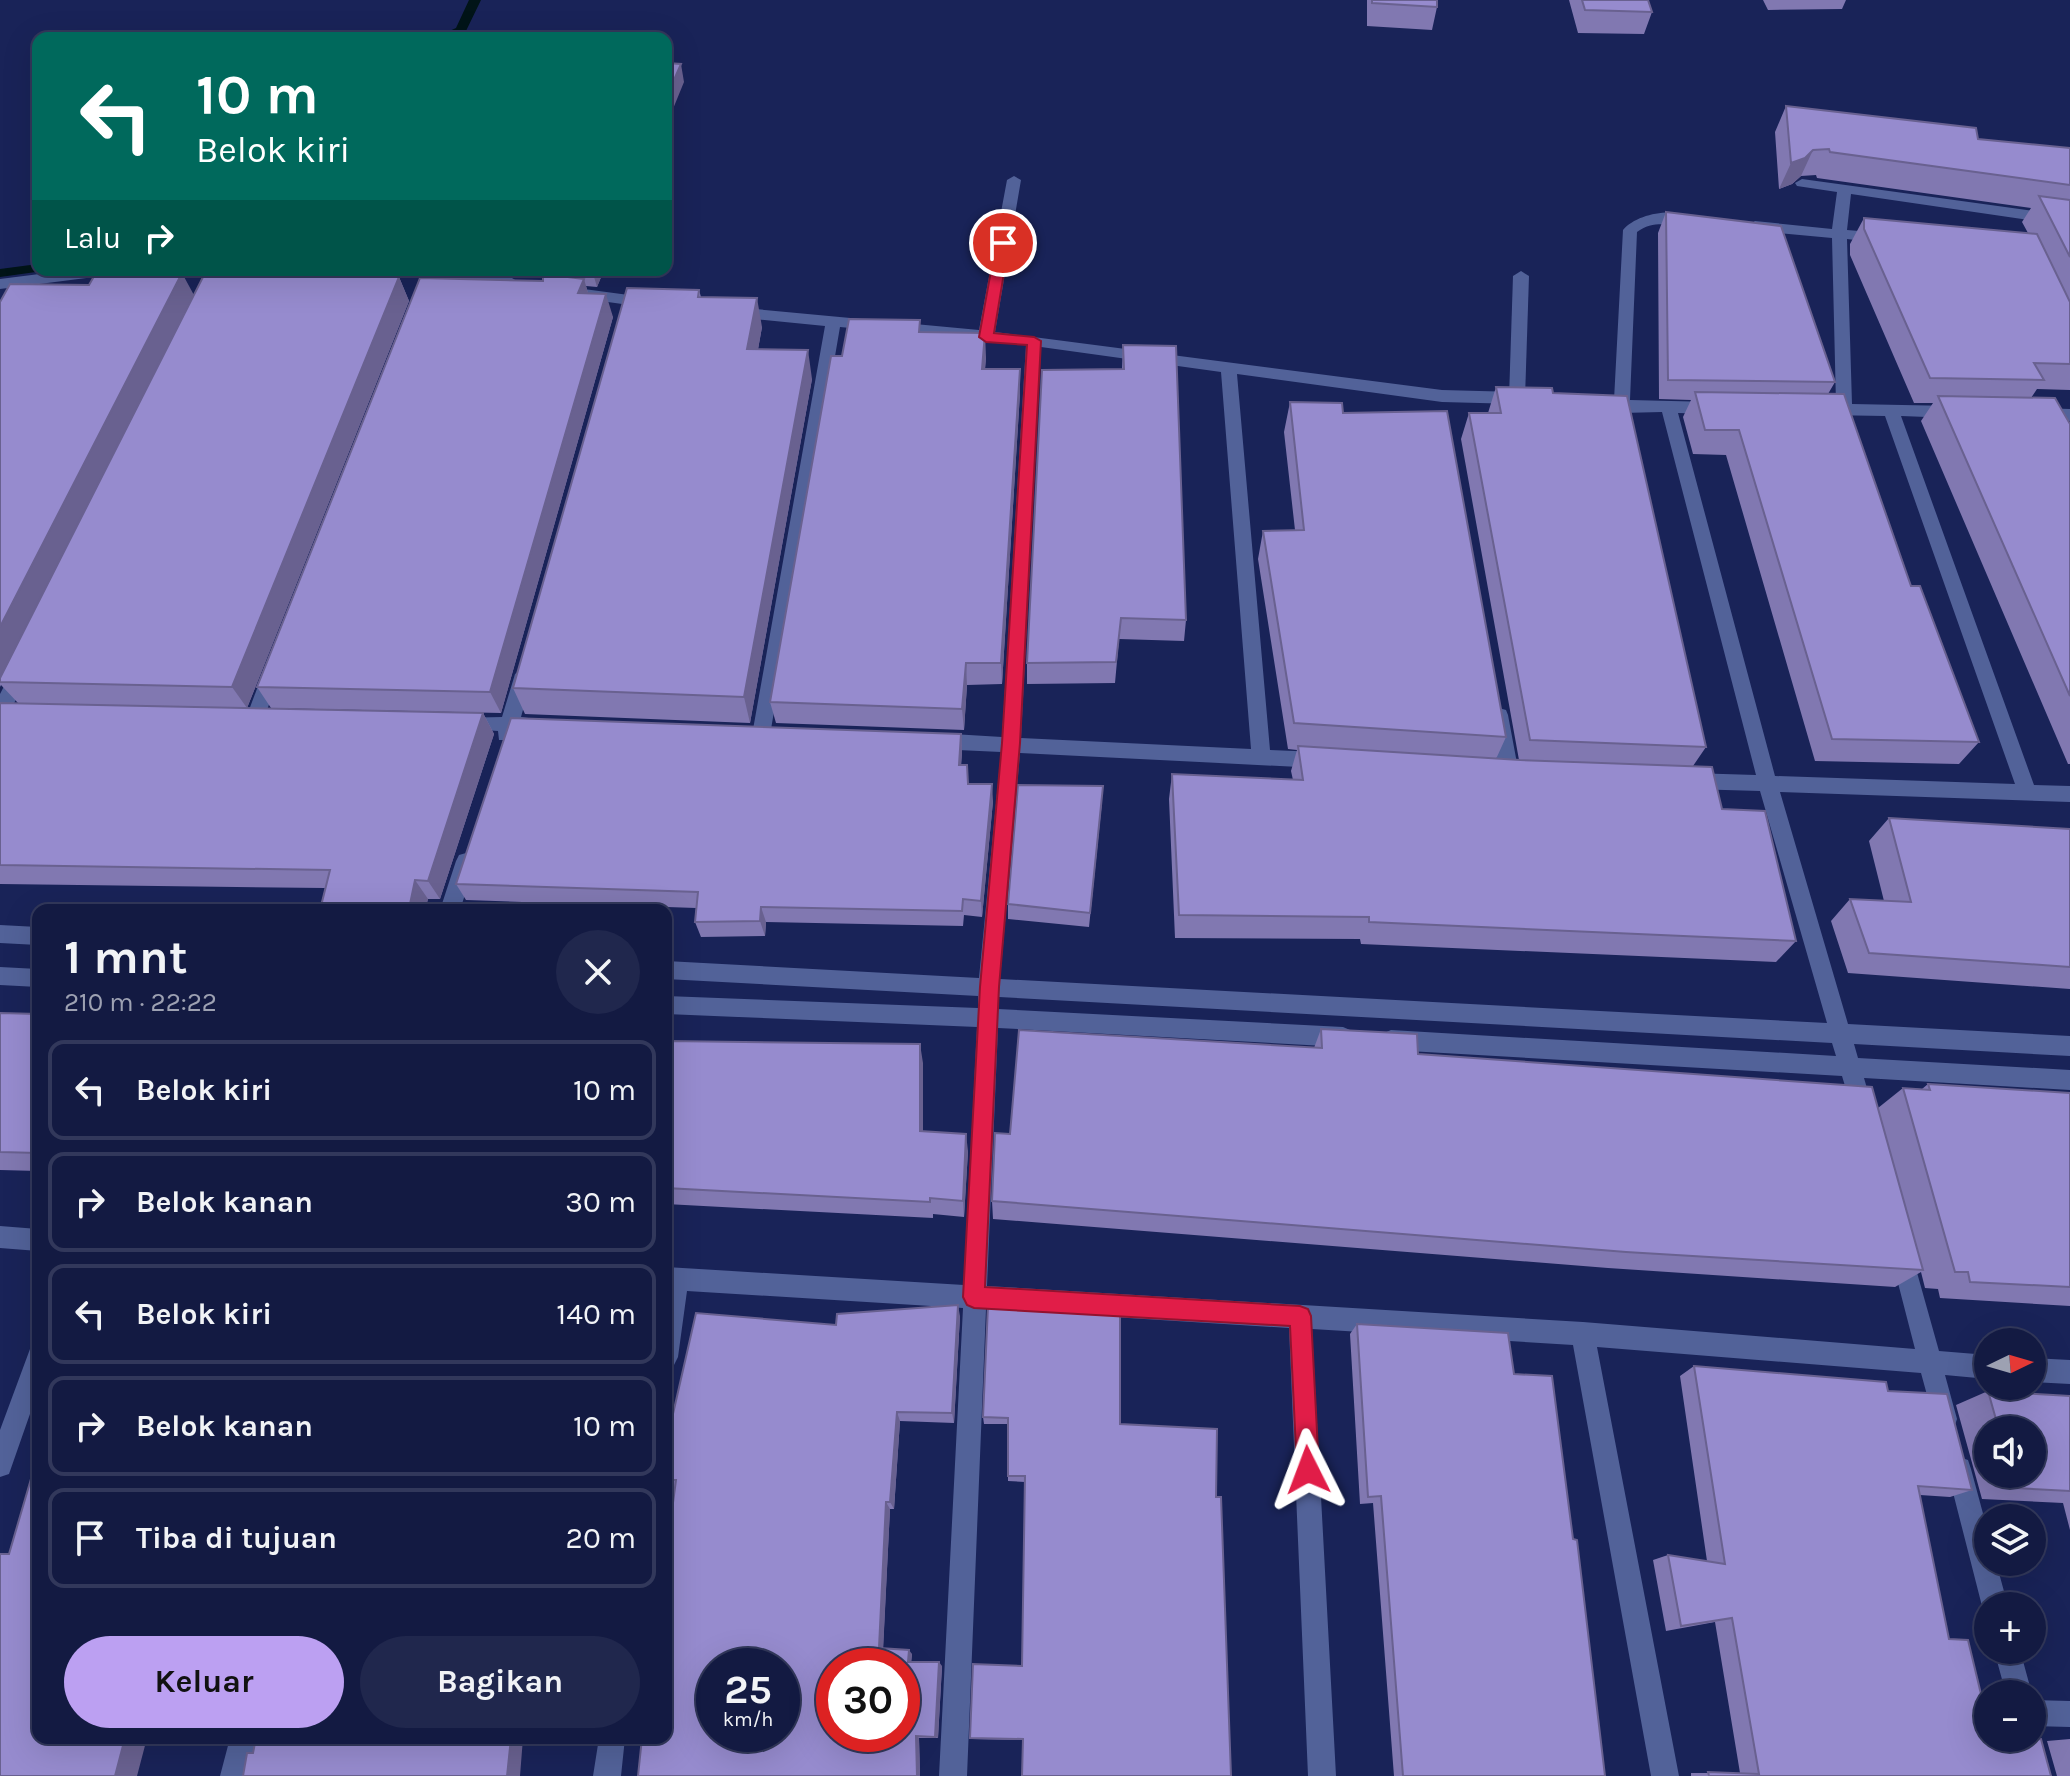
<!DOCTYPE html>
<html lang="id">
<head>
<meta charset="utf-8">
<style>
  body { margin:0; font-family:Karla,sans-serif; background:#20274d; color:#f1f3f6; height:100vh; display:flex; flex-direction:column; font-size:30px; white-space:nowrap }
  * { box-sizing:border-box; margin:0 }
  p { font-size:26px; color:#9da1b2 }
  .icon { flex:none; width:44px; height:44px; fill:none; stroke:currentColor; stroke-width:2; stroke-linecap:round; stroke-linejoin:round }
  .map { position:relative; flex:1; overflow:hidden }
  .side { position:absolute; left:32px; top:904px; width:640px; height:840px; display:flex; flex-direction:column; background:#131a42; border-radius:16px; box-shadow:0 8px 32px #0002,0 0 0 2px #32385b }
  .side>* { flex:none }
  .banner { position:absolute; left:32px; top:32px; width:640px; height:244px; border-radius:16px; box-shadow:0 8px 32px #0002,0 0 0 2px #32385b; background:#00695c; color:#fff; overflow:hidden }
  .needle { width:52px; rotate:85deg }
  .fabs { position:absolute; left:1974px; top:1328px; display:grid; gap:16px }
  .fabs a { display:grid; place-items:center; width:72px; height:72px; border-radius:50%; background:#131a42; box-shadow:0 8px 32px #0002,0 0 0 2px #32385b; font-size:40px }
  .speed { position:absolute; left:696px; top:1648px; display:flex; gap:16px; font-size:40px; font-weight:700; text-align:center }
  .speed>* { display:grid; place-content:center; width:104px; height:104px; border-radius:50%; background:#131a42; box-shadow:0 8px 32px #0002,0 0 0 2px #32385b; line-height:1 }
  .speed small { font-size:20px; font-weight:400 }
  .speed .limit { border:12px solid #d22; background:#fff; color:#111 }
  .pin { position:absolute; display:grid; place-items:center; width:68px; height:68px; color:#fff; margin:-34px; border:4px solid #fff; border-radius:50%; box-shadow:0 2px 8px #0007 }
  .me { position:absolute; width:88px; margin:-44px; rotate:357deg; stroke-linejoin:round; filter:drop-shadow(0 0 6px #0008) }
  .turn { display:flex; align-items:center; gap:28px; height:168px; padding:0 32px; font-size:36px }
  .turn .icon { width:104px; height:104px; stroke-width:2.5 }
  .turn b { display:block; font-size:56px; line-height:68px }
  .then { display:flex; align-items:center; height:76px; padding:0 32px; background:#0003; gap:16px; font-size:30px }
  .round { display:grid; place-items:center; flex:none; width:84px; height:84px; border-radius:42px; background:#20274d }
  .overview { display:flex; align-items:center; justify-content:space-between; height:136px; padding:0 32px }
  h1 { font-size:48px; font-weight:700; line-height:60px }
  .action { display:flex; gap:16px; margin-top:auto; padding:16px 32px }
  .action a { flex:1; height:92px; border-radius:48px; background:#bca0f2; color:#111; font-size:32px; font-weight:700; line-height:92px; text-align:center }
  .action a+a { background:#20274d; color:#f1f3f6 }
  ul { padding:0; list-style:none }
  li { display:flex; align-items:center; gap:24px; height:100px; margin:0 16px 12px; padding:0 16px; border:4px solid #32385b; border-radius:16px }
  li div { flex:1 }
  li b { display:block; font-size:30px }
  li em { font-style:normal }
  .map>svg:first-child { display:block }
  .lines { fill:none; stroke-linecap:round; stroke-linejoin:round }
  .stream { fill:#011418; fill-rule:evenodd }
  .service { fill:#526299; fill-rule:evenodd }
  .minor { fill:#526299; fill-rule:evenodd }
  .wall { fill:#8178b1; fill-rule:evenodd }
  .shaded-wall { fill:#696190 }
  .building { fill:#968bce; stroke:#696190; stroke-width:2; fill-rule:evenodd }
  .route { fill:#e11d48; stroke:#92132f; stroke-width:2 }
</style>
</head>
<body>
<div class="map">
<svg width="2070" height="1776" viewBox="0 0 2070 1776">
  <rect width="100%" height="100%" fill="#192358"/>
  <g class="lines">
    <path class="stream" d="M469,0H481L465,33L451,38H434L456,28Z
      M38,264V270L43,271L0,277V269Z"/>
    <path class="service" d="M1521,271L1529,276L1525,398L1517,404L1509,398L1513,276Z"/>
    <path class="minor" d="M1014,176L1021,180L995,332L1442,390L1517,392L1525,398L1517,404L1442,402L1237,374L1270,750L1319,752L1326,755L1328,760L1326,765L1319,768L1020,753L1000,979L1827,1023L1760,791L1690,789L1683,787L1680,781L1683,775L1690,773L1756,775L1662,412L1622,413L1599,409L1597,405L1599,401L1614,400L1623,230C1638,212 1680,206 1698,221C1683,233 1659,215 1637,232L1630,400L1713,402L1721,408L1713,414L1678,413L1775,776L2015,784L1885,416L1825,415L1817,409L1825,403L1836,404L1832,238L1755,231L1748,226L1755,221L1832,229L1837,192L1797,186L1795,183L1802,179L2070,216V226L1851,194L1847,230L1883,233L1890,238L1883,243L1847,239L1852,404L1953,406L1961,412L1953,418L1901,416L2034,785L2070,786V802L1780,792L1848,1024L2070,1036V1056L1854,1044L1858,1058L2070,1070V1090L1864,1078L1873,1109L1870,1116L1862,1119L1854,1116L1842,1076L1391,1050L1384,1047L1380,1040L1384,1033L1391,1030L1836,1056L1832,1043L999,997L998,1009L1343,1027L1350,1030L1354,1037L1350,1044L1343,1047L998,1028L987,1286L1583,1322L1915,1349L1890,1252L1893,1244L1901,1241L1909,1244L1939,1351L1988,1355V1379L1945,1375L1957,1419L1954,1428L1945,1431L1936,1428L1921,1373L1597,1347L1679,1776H1651L1573,1345L1312,1329L1336,1776H1308L1289,1328L986,1309L967,1776H939L963,1308L687,1291L678,1357L674,1365L666,1369V1267L964,1285L977,1027L666,1014V996L978,1008V996L666,979V961L979,978L1001,752L936,749L929,746L927,741L929,736L936,733L1002,737L1026,345L840,327L770,735L768,740H754L752,735L825,326L734,317L726,312L734,307L979,330L1007,180ZM1041,347L1221,372L1251,749L1021,738Z
      M71,270H118L110,275L0,289V279Z
      M409,270H453L512,278L520,283L512,288L417,275Z
      M584,289L651,298L659,303L651,308L579,298V290Z
      M2037,408L2070,409V421L2031,418V410Z
      M21,663L30,670L7,718L0,720V694L15,665Z
      M273,663L282,670L264,718L262,723H248L246,718L264,670Z
      M524,667L533,674L521,717L543,720L545,725L543,730L516,732L513,740H499L498,731L457,728L455,723L457,718L502,717L515,674Z
      M1499,708L1506,710L1508,715L1519,774L1516,780H1502L1499,774L1490,715L1492,710Z
      M466,853L473,855L476,861L460,910H440L456,861L459,855Z
      M0,925L38,927V945L0,943Z
      M0,967L38,969V987L0,985Z
      M0,1226L38,1229V1251L0,1248Z
      M38,1345V1391L9,1474L0,1477V1430L30,1349Z
      M2032,1358L2070,1360V1384L2032,1382Z
      M1959,1457L1968,1460L1971,1469L1988,1532V1562H1996L2008,1606H1988V1616L1982,1606L1947,1469L1950,1460Z
      M1994,1650H2020L2032,1694H2006Z
      M2032,1700L2070,1701V1727L2032,1726Z
      M230,1738H256L248,1776H220Z
      M599,1738H625L621,1776H593Z"/>
  </g>
  <path class="wall" d="M1367,0H1437V7L1432,30L1367,26Z
    M1569,0H1648L1652,12L1644,34L1578,33Z
    M1763,0H1846L1842,9L1768,10Z
    M1786,106L1978,139L2070,148V390L2037,389L2031,398L2070,424V764H2068L1921,421L1933,403H1914L1850,255V244L1864,218L2028,233L2022,222L2031,208L1817,178L1816,175L1801,176L1792,184L1779,189L1775,132Z
    M1666,212L1835,382L1828,394L1979,742L1959,764L1815,761L1726,455L1693,454L1683,417L1691,400L1659,399L1658,233Z
    M549,270H604L597,287L586,286L588,293L613,317L501,713L271,708L257,687L543,281L550,274Z
    M399,277L409,301L247,708L483,713L494,734L440,899H428L425,910H320L325,888L0,884V703H18L1,685L0,687V302L89,285L194,294Z
    M699,290L701,297L762,327L758,349L812,379L750,723L525,714L513,688Z
    M921,332L986,357L985,369L1020,393L1002,684L967,685L964,730L776,723L770,702L842,356Z
    M1123,345L1186,620L1184,641L1119,639L1115,683L1027,684V663L1122,369Z
    M1496,387L1553,393L1706,747L1693,766L1722,809L1796,941L1776,962L1361,944L1360,939L1175,938L1169,799L1172,774L1293,780L1291,771L1297,750L1288,749L1258,559L1263,531L1295,530L1284,432L1290,402L1343,413L1506,737L1496,759L1519,760L1461,439L1469,413H1488Z
    M961,734L962,752L961,765L968,784L993,801L982,917L964,915L963,926L766,922L765,936L701,937L695,922L696,908L466,900L456,884Z
    M1102,802L1089,927L1008,919V904Z
    M1889,818L2070,829V989L1848,973L1831,921L1850,899L1884,901L1869,841Z
    M0,1013L38,1014V1171L0,1170Z
    M1321,1029L1418,1054L1878,1108L1903,1088L1922,1089L1928,1084L2070,1093V1306L1940,1298L1938,1289L1925,1288L1921,1272L1895,1287L1608,1268L993,1219L992,1201L1010,1134L1314,1048Z
    M666,1041L923,1063V1132L968,1151L964,1217L933,1214V1218L666,1204Z
    M1120,1312L1023,1740L972,1739L970,1738L1022,1666L1025,1482L1008,1481V1424H984L983,1417Z
    M960,1316L954,1423L900,1421L894,1509H890L883,1648L912,1654L911,1662L942,1666L938,1738H919L920,1776H638L675,1488L666,1481V1480L836,1325Z
    M1357,1324L1514,1374L1605,1776H1394L1373,1503L1360,1504L1350,1334Z
    M1694,1366L1888,1391L1972,1490L1950,1497L1920,1495L1949,1639L1981,1694L2010,1740L2051,1776H1691V1773H1740L1715,1622L1666,1631L1653,1560L1668,1555L1707,1561L1680,1376Z
    M1988,1391L2070,1396V1530L2063,1503L1982,1499L1956,1405ZM1988,1430H2032V1474H1988Z
    M2070,1739V1776H2057L2047,1741Z"/>
  <path class="shaded-wall" d="M681,64L684,82L666,126V98Z
    M1813,150L1801,176L1792,184L1779,189L1791,163Z
    M592,270H604L597,287Z
    M182,273L195,297L0,682V627Z
    M399,277L409,301L247,708L232,687Z
    M584,279L591,303L578,293Z
    M606,294L613,317L501,713L490,692Z
    M757,298L762,327L753,378L747,349Z
    M985,333L986,357L983,393L982,369Z
    M808,350L812,379L750,723L744,697Z
    M1020,369V393L1002,684L1001,663Z
    M966,663L967,685L964,730L962,709Z
    M483,713L494,734L440,899L428,881Z
    M961,734L962,752L960,782L959,765Z
    M992,784L993,801L982,917L981,901Z
    M415,880L428,899L425,910H410L409,909Z
    M761,907L766,922L765,936L760,921Z
    M920,1044L923,1063V1149L920,1131Z
    M966,1134L968,1151L964,1217L963,1201Z
    M958,1305L960,1316L954,1423L952,1413Z
    M897,1412L900,1421L894,1509L890,1502Z
    M886,1502L890,1509L883,1652L879,1648Z
    M909,1650L912,1654L911,1665L908,1662Z
    M939,1662L942,1666L938,1738L935,1737Z
    M916,1736L919,1738L920,1776H917Z
    M125,1738H147L137,1776H115Z
    M511,1738H523L520,1776H507Z"/>
  <path class="building" d="M1372,0H1437V7L1372,3Z
    M1582,0H1648L1652,12L1585,10Z
    M666,63L681,64L666,98Z
    M1786,106L1976,128L1978,139L2070,148V185L1830,152L1829,149L1813,150L1805,158L1791,163Z
    M2039,196L2070,200V257Z
    M1666,212L1781,226L1835,382L1668,380Z
    M1864,218L2037,234L2070,302V364L2034,363L2044,380L1930,378L1864,229Z
    M97,271L182,273L0,627V302L10,284L89,285Z
    M205,273L399,277L232,687L0,682V678Z
    M543,274L584,279L578,293L606,294L490,692L257,687L420,278L543,281Z
    M627,288L699,290L698,297L757,298L747,349L808,350L744,697L513,688Z
    M849,319L920,320L919,332L985,333L982,369H1020L1001,663H966L962,709L770,702L831,356H842Z
    M1123,345L1176,346L1186,620L1121,618L1116,662L1027,663L1042,370L1124,369Z
    M1496,387L1552,388L1553,393L1627,396L1706,747L1530,740L1469,413H1501Z
    M1695,392L1844,394L1911,586H1920L1979,742L1832,739L1739,430H1705Z
    M1938,396L2055,398L2070,424V696Z
    M1290,402L1342,403L1343,413L1447,411L1506,737L1294,723L1263,531L1304,530Z
    M0,703L483,713L428,881L415,880L409,909L320,910L330,870L0,865Z
    M511,718L961,734L959,765H967L968,784H992L981,901L963,899L962,911L761,907L760,921L695,922L698,892L456,884Z
    M1298,746L1520,760L1712,767L1722,809L1765,811L1796,941L1369,922V917L1179,915L1172,774L1303,780Z
    M1018,785L1103,786L1090,913L1008,904Z
    M1889,818L2070,829V967L1869,953L1850,899L1911,902Z
    M0,1013L38,1014V1153L0,1152Z
    M1321,1029L1417,1034L1418,1054L1872,1087L1923,1270L1626,1252L992,1201L995,1133L1010,1134L1019,1030L1322,1048Z
    M666,1041L920,1044V1131L966,1134L963,1201L930,1198V1202L666,1188Z
    M1928,1084L2070,1093V1287L1970,1282L1968,1272H1955L1903,1088L1930,1090Z
    M958,1305L952,1413L897,1412L890,1502H886L879,1648L909,1650L908,1662H939L935,1737L916,1736L917,1776H638L642,1738H666V1556L676,1480H666V1464L670,1427L696,1313L836,1325L837,1314ZM714,1666H782V1734H714ZM834,1666H902V1734H834Z
    M988,1306L1120,1312V1424L1217,1429L1216,1497H1221L1231,1776H1022L1023,1739L970,1738L973,1664L1022,1666L1025,1476H1008V1418L983,1417Z
    M1357,1324L1508,1333L1514,1374L1552,1376L1573,1539L1577,1540L1605,1776H1403L1381,1496L1368,1497Z
    M1694,1366L1886,1382L1888,1391L1947,1394L1972,1490L1918,1486L1949,1639L1968,1640L1981,1694L1988,1695V1738H2010V1740L2041,1739L2051,1776H1709L1708,1772L1759,1774L1732,1618L1681,1626L1668,1555L1725,1564Z
    M1988,1391L2070,1396V1491L2016,1488L2012,1474H2032V1430H1999Z
    M38,1455V1738H125L115,1776H0V1554H9Z
    M256,1738H511L507,1776H243L247,1753H253Z"/>
  <path class="route" d="M1003,238L1009,243L994,333L1034,337L1041,341L1020,743L999,987L985,1287L1300,1306L1308,1309L1311,1316L1319,1470L1316,1478L1308,1481L1300,1478L1297,1470L1290,1326L974,1308L967,1305L963,1297L980,987L1002,743L1027,345L986,342L979,337L996,243Z"/>
</svg>
<div class="fabs">
<a><svg class="needle" viewBox="-14 -14 28 28"><path d="M0-13l5 13h-10z" fill="#e53935"/><path d="M0 13l5-13h-10z" fill="#9da1b2"/></svg></a>
<a><svg class="icon" aria-label="sound" viewBox="0 0 24 24"><path d="M4 9h4l5-4v14l-5-4H4zM17 9q2 3 0 6"/></svg></a>
<a><svg class="icon" aria-label="layers" viewBox="0 0 24 24"><path d="M12 4l9 5-9 5-9-5zM3 14l9 5 9-5"/></svg></a>
<a>+</a>
<a>−</a>
</div>
<div class="speed"><div>25<small>km/h</small></div><div class="limit">30</div></div>
<div class="pin" style="left:1003px;top:243px;background:#d93025"><svg class="icon" aria-label="arrive" viewBox="0 0 24 24"><path d="M6 21V4h12l-3 4 3 4H6"/></svg></div>
<svg class="me" style="left:1308px;top:1470px" viewBox="-20 -20 40 40"><path d="M0-17L14 15 0 8-14 15z" fill="#e11d48" stroke="#fff" stroke-width="4"/></svg>
<div class="banner">
<div class="turn"><svg class="icon" aria-label="left" viewBox="0 0 24 24"><path d="M17 20v-9H6M10 6l-5 5 5 5"/></svg><div><b>10 m</b>Belok kiri</div></div>
<div class="then">Lalu<svg class="icon" aria-label="right" viewBox="0 0 24 24"><path d="M7 20v-9h11M14 6l5 5-5 5"/></svg></div>
</div>
<section class="side">
<div class="overview"><div><h1>1 mnt</h1><p>210 m · 22:22</p></div><a class="round"><svg class="icon" aria-label="close" viewBox="0 0 24 24"><path d="M6 6l12 12M18 6L6 18"/></svg></a></div>
<ul>
<li><svg class="icon" aria-label="left" viewBox="0 0 24 24"><path d="M17 20v-9H6M10 6l-5 5 5 5"/></svg><div><b>Belok kiri</b></div><em>10 m</em></li>
<li><svg class="icon" aria-label="right" viewBox="0 0 24 24"><path d="M7 20v-9h11M14 6l5 5-5 5"/></svg><div><b>Belok kanan</b></div><em>30 m</em></li>
<li><svg class="icon" aria-label="left" viewBox="0 0 24 24"><path d="M17 20v-9H6M10 6l-5 5 5 5"/></svg><div><b>Belok kiri</b></div><em>140 m</em></li>
<li><svg class="icon" aria-label="right" viewBox="0 0 24 24"><path d="M7 20v-9h11M14 6l5 5-5 5"/></svg><div><b>Belok kanan</b></div><em>10 m</em></li>
<li><svg class="icon" aria-label="arrive" viewBox="0 0 24 24"><path d="M6 21V4h12l-3 4 3 4H6"/></svg><div><b>Tiba di tujuan</b></div><em>20 m</em></li>
</ul>
<div class="action"><a>Keluar</a><a>Bagikan</a></div>
</section>
</div>
</body>
</html>
